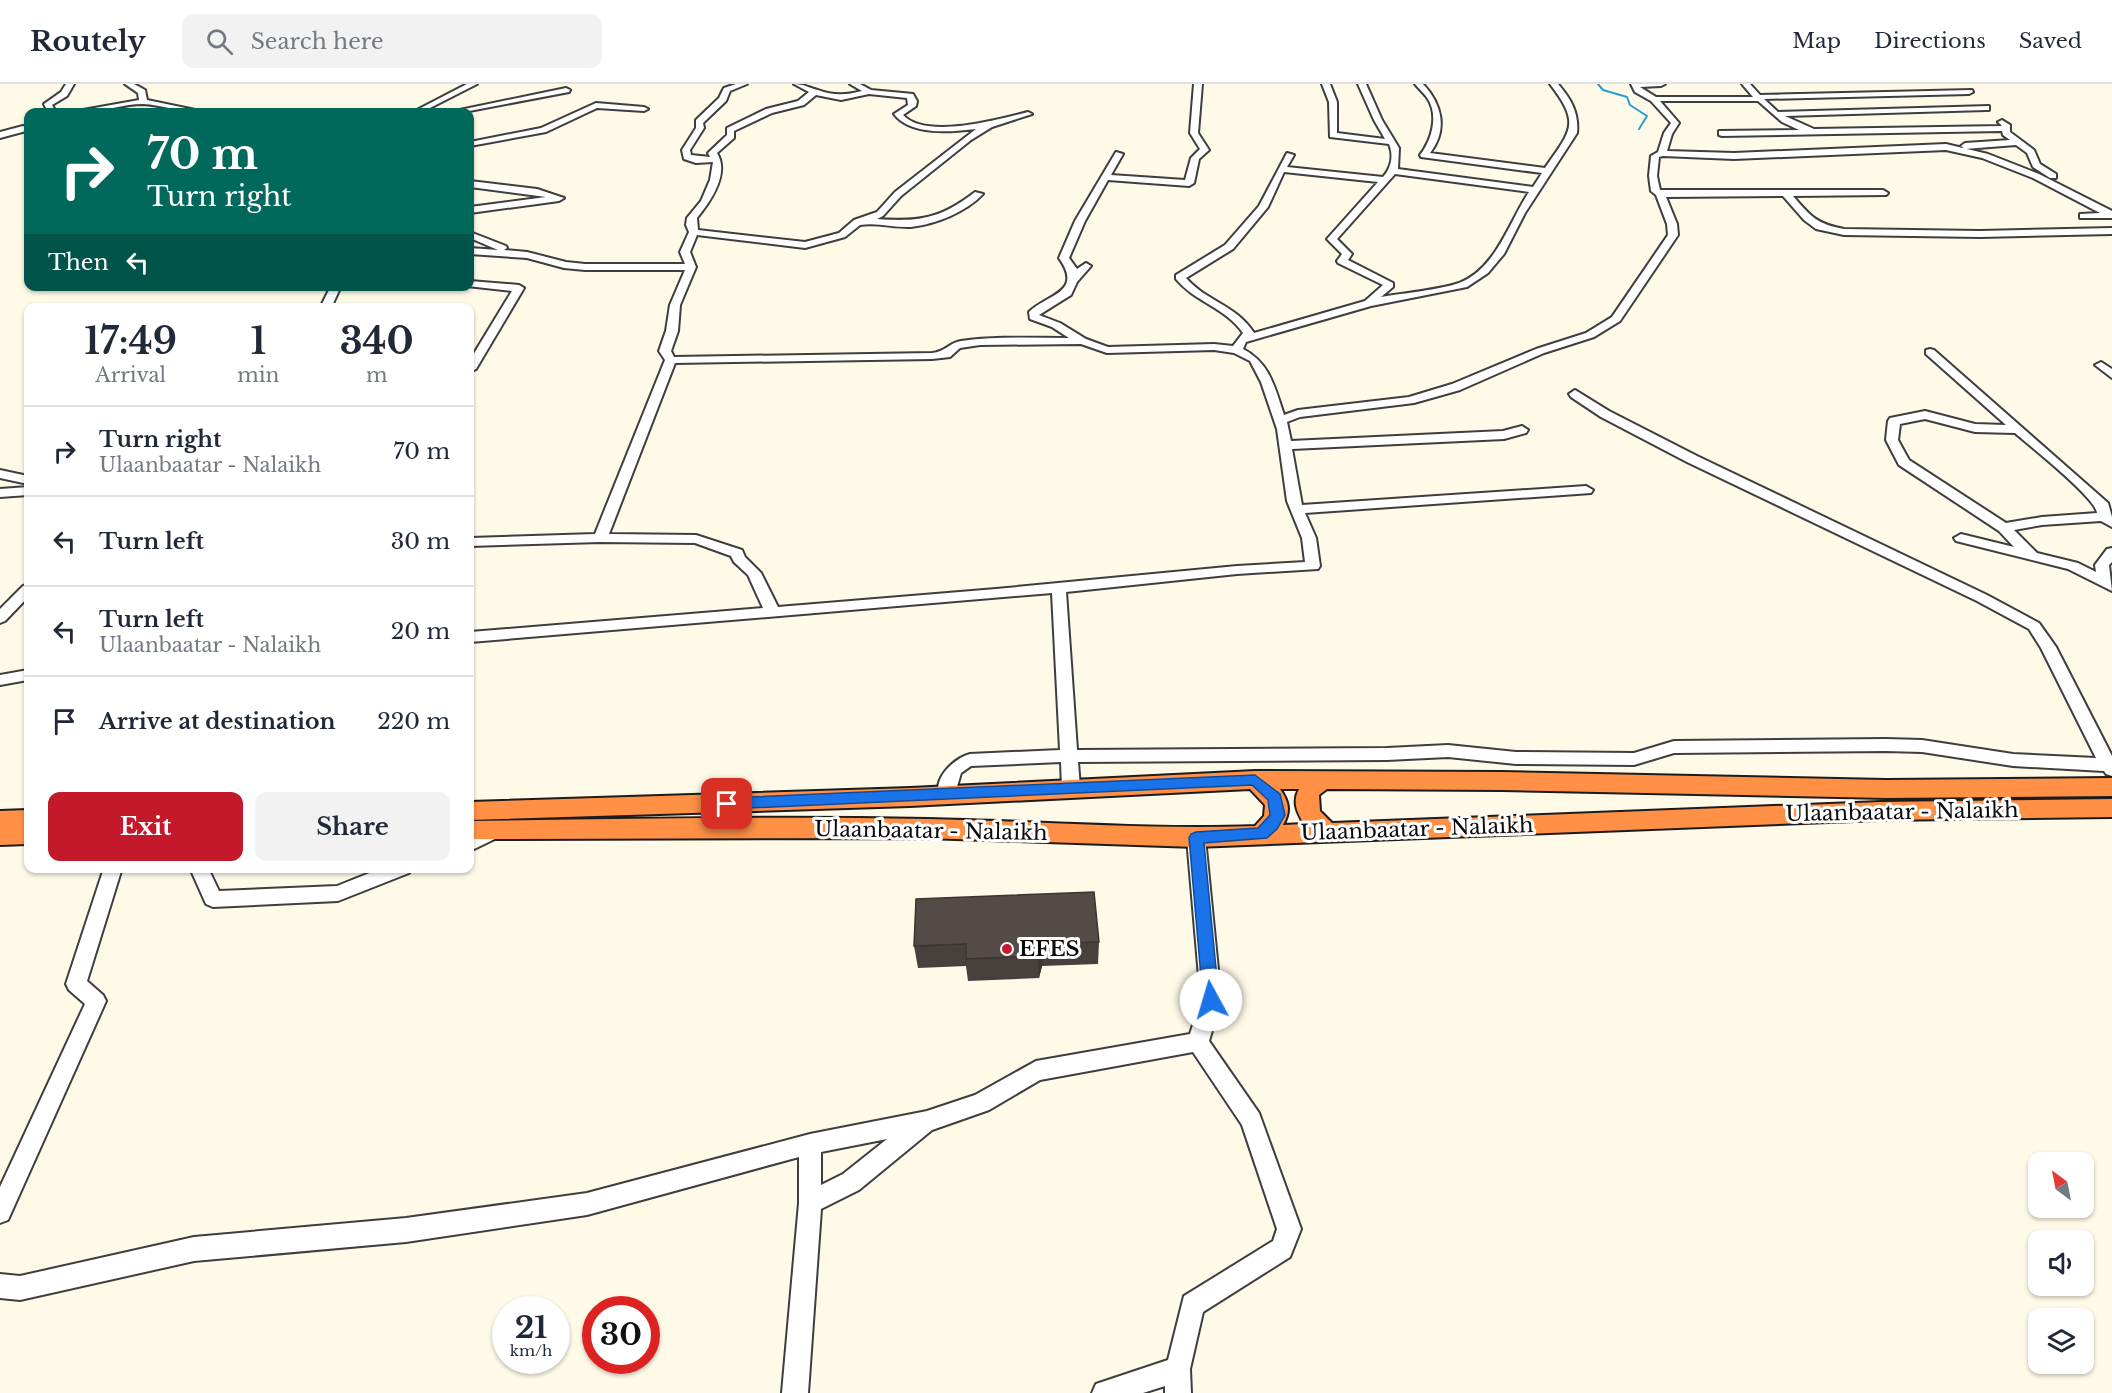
<!DOCTYPE html>
<html lang="en">
<head>
<meta charset="utf-8">
<style>
  body { margin:0; font-family:"Libre Baskerville",serif; background:#f2f2f3; color:#1f2937; height:100vh; display:flex; flex-direction:column; font-size:22px; white-space:nowrap }
  * { box-sizing:border-box; margin:0 }
  p { font-size:20px; color:#747a83 }
  .icon { flex:none; width:33px; height:33px; fill:none; stroke:currentColor; stroke-width:2; stroke-linecap:round; stroke-linejoin:round }
  .map { position:relative; flex:1; overflow:hidden }
  .panel { position:absolute; left:24px; top:219px; width:450px; height:570px; display:flex; flex-direction:column; background:#fff; border-radius:12px; box-shadow:0 2px 4px #0004 }
  .panel>* { flex:none }
  .hud { position:absolute; left:24px; top:24px; width:450px; height:183px; border-radius:12px; box-shadow:0 2px 4px #0004; background:#00695c; color:#fff; overflow:hidden }
  .needle { width:39px; rotate:328deg }
  .buttons { position:absolute; left:2028px; top:1068px; display:grid; gap:12px }
  .buttons a { display:grid; place-items:center; width:66px; height:66px; border-radius:12px; background:#fff; box-shadow:0 2px 4px #0004; font-size:30px }
  .speed { position:absolute; left:492px; top:1212px; display:flex; gap:12px; font-size:30px; font-weight:700; text-align:center }
  .speed>* { display:grid; place-content:center; width:78px; height:78px; border-radius:50%; background:#fff; box-shadow:0 2px 4px #0004; line-height:1 }
  .speed small { font-size:15px; font-weight:400 }
  .speed .limit { border:9px solid #d22; background:#fff; color:#111 }
  .pin { position:absolute; display:grid; place-items:center; width:51px; height:51px; color:#fff; margin:-26px; border-radius:12px; box-shadow:0 3px 9px #0006 }
  .me { position:absolute; width:66px; margin:-33px; rotate:354deg; stroke-linejoin:round; filter:drop-shadow(0 0 4px #0008) }
  .turn { display:flex; align-items:center; gap:21px; height:126px; padding:0 24px; font-size:27px }
  .turn .icon { width:78px; height:78px; stroke-width:2.5 }
  .turn b { display:block; font-size:42px; line-height:51px }
  .then { display:flex; align-items:center; height:57px; padding:0 24px; background:#0003; gap:12px; font-size:22px }
  .eta { display:flex; justify-content:space-evenly; align-items:center; height:102px; text-align:center }
  .eta b { font-size:36px; font-weight:800; line-height:42px }
  .button { display:flex; gap:12px; margin-top:auto; padding:12px 24px }
  .button a { flex:1; height:69px; border-radius:12px; background:#c4192b; color:#fff; font-size:24px; font-weight:800; line-height:69px; text-align:center }
  .button a+a { background:#f2f2f3; color:#1f2937 }
  ul { padding:0; list-style:none }
  li { display:flex; align-items:center; gap:18px; height:90px; padding:0 24px; border-top:2px solid #e0e1e3 }
  li div { flex:1 }
  li b { display:block; font-size:22px }
  li em { font-style:normal }
  header { display:flex; align-items:center; gap:36px; box-sizing:border-box; height:84px; padding:0 30px; background:#fff; border-bottom:2px solid #e0e1e3 }
  header strong { font-size:28px }
  nav { display:flex; gap:33px; margin-inline-start:auto; font-size:21px }
  .search { width:420px; height:54px; background:#f2f2f3; display:flex; align-items:center; gap:15px; box-sizing:border-box; padding:0 21px; border-radius:12px; color:#747a83; font-size:22px }
  .map>svg:first-child { display:block }
  .lines { fill:none; stroke-linecap:round; stroke-linejoin:round }
  .stream { stroke:#299cd8; stroke-width:2 }
  .minor-casing { stroke:#3e3e3e; stroke-width:4 }
  .highway-casing { stroke:#1c1c1c; stroke-width:4 }
  .minor { fill:#fff; fill-rule:evenodd }
  .highway { fill:#ff9046; fill-rule:evenodd }
  .wall { fill:#48403c }
  .shaded-wall { fill:#3b3431 }
  .building { fill:#544b46; stroke:#3b3431; stroke-width:1.5 }
  .route { fill:#1a73e8; stroke:#114b97; stroke-width:1.5 }
  .poi-dot { fill:#c4192b; stroke:#fff; stroke-width:2 }
  .labels { text-anchor:middle; stroke-width:6; stroke-linejoin:round; paint-order:stroke }
  .street-label { font-size:21px; fill:#0b0b0b; stroke:#fff }
  .poi-label { font-size:21px; font-weight:bold; fill:#0b0b0b; stroke:#fff; text-anchor:start }
</style>
</head>
<body>
<header>
<strong>Routely</strong>
<div class="search"><svg class="icon" aria-label="search" viewBox="0 0 24 24"><circle cx="10" cy="10" r="6"/><path d="M15 15l6 6"/></svg>Search here</div>
<nav><a>Map</a><a>Directions</a><a>Saved</a></nav>
</header>
<div class="map">
<svg width="2112" height="1309" viewBox="0 0 2112 1309">
  <rect width="100%" height="100%" fill="#fff9e8"/>
  <g class="lines">
    <path class="stream" d="M1598,0L1603,6L1627,13L1630,21L1647,32L1639,45"/>
    <g class="minor-casing">
      <path id="minor" d="M66,0H74L67,12L52,21L56,28H48L44,20L61,8Z
        M125,0H134L145,6L147,16L205,28C184,30 164,21 143,20C119,20 96,31 72,28L139,16L138,9Z
        M467,0H477L422,28H413Z
        M736,0H747L730,7L726,17L703,39L704,44L690,66L691,71L710,73L708,69L727,51V44L766,25L798,17L809,8L794,0C804,0 809,4 818,6C834,12 846,11 862,7L850,0H860L871,6L913,10L917,17L916,22L903,31C926,56 1000,35 1028,28L1032,30L992,43L971,56L901,112L883,132L877,135C919,138 940,135 975,108L983,110C966,128 936,140 911,143C894,144 877,138 860,141L845,153L805,164L697,151L690,168L696,183L680,221L678,247L671,267L674,273L932,269C945,268 949,259 961,257C997,252 1033,254 1069,254L1052,243L1030,235L1029,228C1047,210 1084,209 1059,174L1075,137L1116,68L1123,70L1111,91L1185,96L1191,74L1200,65L1190,49L1194,0H1202L1198,49L1209,66L1199,75L1194,99L1189,102L1108,96L1085,137L1069,174L1077,185L1086,179L1091,182L1077,198L1071,211L1039,231L1060,239L1086,255L1108,263L1214,260L1233,262L1243,249C1226,224 1195,218 1176,195V191L1225,161L1259,122L1287,69L1294,71L1287,83L1383,93C1391,84 1394,72 1389,60L1330,53L1329,18L1322,0H1330L1337,18V49L1385,55L1374,36L1358,0H1366L1382,36L1399,64L1398,85L1533,103L1542,89L1421,73L1420,71C1431,57 1439,33 1428,15C1425,10 1419,5 1415,0H1423C1442,20 1448,46 1430,69L1545,84C1571,46 1581,40 1550,0H1558C1571,15 1579,29 1577,49L1525,129L1504,170L1488,189L1467,203L1371,222L1246,258L1243,265C1270,279 1275,304 1284,331L1298,326L1409,313L1452,300L1536,265L1586,249L1612,233L1668,151L1667,140L1656,111L1651,107L1649,92L1651,72L1658,68L1664,49L1671,39L1651,17L1635,8L1631,0H1665L1661,2L1640,3L1656,13H1753L1742,0H1750L1760,11L1972,6L1973,8L1969,10L1764,15L1778,28L1989,22V26H1986L1785,32L1814,45L2002,42L1998,38L2002,36L2010,41V48L2034,66L2040,80L2056,90V94H2050L2033,83L2027,69L2016,61L1965,65L1961,62L1965,59L2010,56L2003,51L2002,47L1722,52L1719,51V47L1799,46L1782,38L1758,17H1660L1679,39L1672,50L1667,67L1734,69L1946,60L1988,70L2039,90L2112,127V134H2080V130L2100,129L2033,94L1982,74L1946,66L1734,75L1663,72L1659,73L1657,92L1660,106H1883L1888,109L1886,111L1793,112C1811,133 1817,140 1844,145L1980,147L2112,144V150L1980,153L1844,151L1816,145L1804,136L1783,112L1666,113L1677,140L1678,151L1620,237L1594,253L1544,269L1460,306L1414,319L1300,333L1287,338L1291,357L1503,347L1522,342L1528,346L1526,349L1504,355L1292,365L1302,421L1586,402L1593,406L1591,409L1305,429L1316,454L1320,482L1318,485L1237,490L1066,508L1077,666L1387,664L1448,661L1516,668L1634,669L1674,657L1886,655L1922,656L2013,670L2096,674L2041,564L2029,545L1977,517L1687,378L1601,333L1571,313L1569,310L1575,306L1609,327L1697,372L1987,511L2039,539L2056,563L2112,672V692L2106,690L2104,687L2013,682L1922,668L1886,667L1674,669L1634,681L1516,680L1448,673L1387,676L1078,678L1080,704L1077,709L1071,710L1065,709L1062,704L1061,678L971,682L961,689L953,716L947,717L941,716C930,696 953,675 970,670L1060,666L1052,509L470,558V548L763,524L748,491L734,478L731,472L695,459L600,458L470,462V454L595,450L665,276L659,267L666,247L670,221L685,186H585L564,184L527,174L470,170V164L498,166L470,154V148L506,162L507,164L504,166L527,168L566,178L585,180H685L680,168L689,148L686,141L687,134L701,117L710,96L713,78L696,79L684,75L682,66L696,44V36L719,14L724,4ZM869,10L907,14L908,21L894,30C911,52 951,48 976,45L895,108L877,128L854,136L839,149L805,158L698,146L697,134C710,118 730,90 717,69L734,54V47L772,29L804,21L816,11L841,16ZM1284,88L1378,98L1327,155L1342,170L1337,177L1338,179L1383,201L1365,217L1254,249C1235,220 1207,218 1186,194L1233,165L1268,123ZM1395,90L1529,108C1509,138 1496,185 1459,199C1439,206 1404,209 1381,213L1393,203V199L1348,176L1352,170L1337,155ZM1081,260L1107,269L1214,266L1234,269L1250,277L1261,298L1277,345L1287,417L1302,454L1305,478L1237,482L996,505L778,523L761,489L745,473L742,466L696,451L609,450L675,279L932,275L950,273L960,264L980,261Z
        M566,4L570,6L569,8L464,28H450Z
        M596,19L644,23L648,25L644,27L597,24L546,48L470,62V58L541,44Z
        M23,42L26,43V47L0,54V48Z
        M470,97L537,105L564,114L559,117L470,129V123L546,113L470,103Z
        M470,197L519,201L524,204L476,285L470,288V276L512,207L467,202H470Z
        M331,202H341L331,224H320Z
        M368,202H414L409,205H373Z
        M1930,265L1934,266L2108,419L2112,433V443L2101,437L2042,441L2014,446L2037,469L2078,479L2096,488L2095,481L2107,465L2112,464V478L2109,481L2112,507L2068,485L1956,457L1954,454L1961,450L2014,463L1999,447L1899,381L1886,356L1888,337L1890,334L1925,327L1975,340L2006,341L1926,270V266ZM1925,335L1975,348L2015,349C2030,362 2096,414 2097,429L2042,433L2006,439L1909,376L1898,356L1900,340Z
        M2101,278L2112,285V294L2095,281Z
        M0,386L28,392V400L0,394Z
        M28,403V411L0,413V405Z
        M28,500V513L5,537L0,539V525L23,502Z
        M28,586V596L0,601V591Z
        M497,739L503,741L506,746L503,751L470,767V752Z
        M1196,747L1202,749L1205,754L1221,916L1209,957L1259,1029L1301,1145L1290,1173L1203,1228L1190,1285L1191,1309H1165V1302L1143,1309H1092L1096,1300L1168,1276L1184,1212L1273,1157L1277,1145L1242,1041L1193,968L1040,996L989,1026L932,1046L859,1106L821,1125L808,1309H782L799,1119V1073L587,1131L406,1158L194,1177L20,1216L0,1214V1190L20,1192L194,1153L406,1134L587,1109L810,1050L927,1027L975,1011L1036,977L1190,950L1201,916L1187,754L1190,749ZM887,1055L843,1090L821,1101V1068Z
        M104,784H122L87,897L103,911L106,917L8,1136L0,1139V1103L85,920L69,906L66,900Z
        M190,784H208L219,807L337,802L382,784H412L409,789L338,817L213,823L206,820Z"/>
    </g>
    <g class="highway-casing">
      <path id="highway" d="M1255,687L1502,688L1886,696L2112,694V712L1886,714L1502,706L1327,705L1319,711L1320,727L1332,739L1880,718L2112,715V733L1880,736L1196,763L924,754L470,755V737C623,735 775,732 928,735C1037,737 1146,746 1255,742L1264,732L1265,721L1250,705L910,722L470,736V718L910,704ZM1280,705H1299C1292,718 1297,728 1304,740L1283,741C1291,727 1289,718 1280,705Z
        M28,726V760L0,761V727Z"/>
    </g>
    <use href="#minor" class="minor"/>
    <use href="#highway" class="highway"/>
  </g>
  <path class="wall" d="M916,815L1099,858L1098,880L1042,882L1039,894L968,897L966,882L918,884L914,862Z"/>
  <path class="shaded-wall" d="M1042,860V882L1039,894L1038,872Z"/>
  <path class="building" d="M1094,808L1099,858L1042,860L1038,872L966,875V860L914,862L916,815Z"/>
  <path class="route" d="M1255,691L1280,710L1285,731L1277,745L1267,754L1204,759L1219,916L1217,921L1211,924L1205,921L1203,916L1189,754L1191,750L1196,748L1258,744L1270,731L1268,716L1252,701L727,725L720,720L727,714Z"/>
  <circle class="poi-dot" cx="1007" cy="865" r="6"/>
  <g class="labels">
    <g class="street-label">
      <text transform="translate(1902 728) rotate(-1)" y="7">Ulaanbaatar - Nalaikh</text>
      <text transform="translate(1417 745) rotate(-2)" y="7">Ulaanbaatar - Nalaikh</text>
      <text transform="translate(931 747) rotate(1)" y="7">Ulaanbaatar - Nalaikh</text>
    </g>
    <g class="poi-label">
      <text x="1019" y="872">EFES</text>
    </g>
  </g>
</svg>
<div class="buttons">
<a><svg class="needle" viewBox="-14 -14 28 28"><path d="M0-13l5 13h-10z" fill="#e53935"/><path d="M0 13l5-13h-10z" fill="#747a83"/></svg></a>
<a><svg class="icon" aria-label="sound" viewBox="0 0 24 24"><path d="M4 9h4l5-4v14l-5-4H4zM17 9q2 3 0 6"/></svg></a>
<a><svg class="icon" aria-label="layers" viewBox="0 0 24 24"><path d="M12 4l9 5-9 5-9-5zM3 14l9 5 9-5"/></svg></a>
</div>
<div class="speed"><div>21<small>km/h</small></div><div class="limit">30</div></div>
<div class="pin" style="left:727px;top:720px;background:#d93025"><svg class="icon" aria-label="arrive" viewBox="0 0 24 24"><path d="M6 21V4h12l-3 4 3 4H6"/></svg></div>
<svg class="me" style="left:1211px;top:916px" viewBox="-20 -20 40 40"><circle r="19" fill="#fff"/><path d="M0-13L10 11 0 6-10 11z" fill="#1a73e8"/></svg>
<div class="hud">
<div class="turn"><svg class="icon" aria-label="right" viewBox="0 0 24 24"><path d="M7 20v-9h11M14 6l5 5-5 5"/></svg><div><b>70 m</b>Turn right</div></div>
<div class="then">Then<svg class="icon" aria-label="left" viewBox="0 0 24 24"><path d="M17 20v-9H6M10 6l-5 5 5 5"/></svg></div>
</div>
<section class="panel">
<div class="eta">
<div><b>17:49</b><p>Arrival</p></div>
<div><b>1</b><p>min</p></div>
<div><b>340</b><p>m</p></div>
</div>
<ul>
<li><svg class="icon" aria-label="right" viewBox="0 0 24 24"><path d="M7 20v-9h11M14 6l5 5-5 5"/></svg><div><b>Turn right</b><p>Ulaanbaatar - Nalaikh</p></div><em>70 m</em></li>
<li><svg class="icon" aria-label="left" viewBox="0 0 24 24"><path d="M17 20v-9H6M10 6l-5 5 5 5"/></svg><div><b>Turn left</b></div><em>30 m</em></li>
<li><svg class="icon" aria-label="left" viewBox="0 0 24 24"><path d="M17 20v-9H6M10 6l-5 5 5 5"/></svg><div><b>Turn left</b><p>Ulaanbaatar - Nalaikh</p></div><em>20 m</em></li>
<li><svg class="icon" aria-label="arrive" viewBox="0 0 24 24"><path d="M6 21V4h12l-3 4 3 4H6"/></svg><div><b>Arrive at destination</b></div><em>220 m</em></li>
</ul>
<div class="button"><a>Exit</a><a>Share</a></div>
</section>
</div>
</body>
</html>
